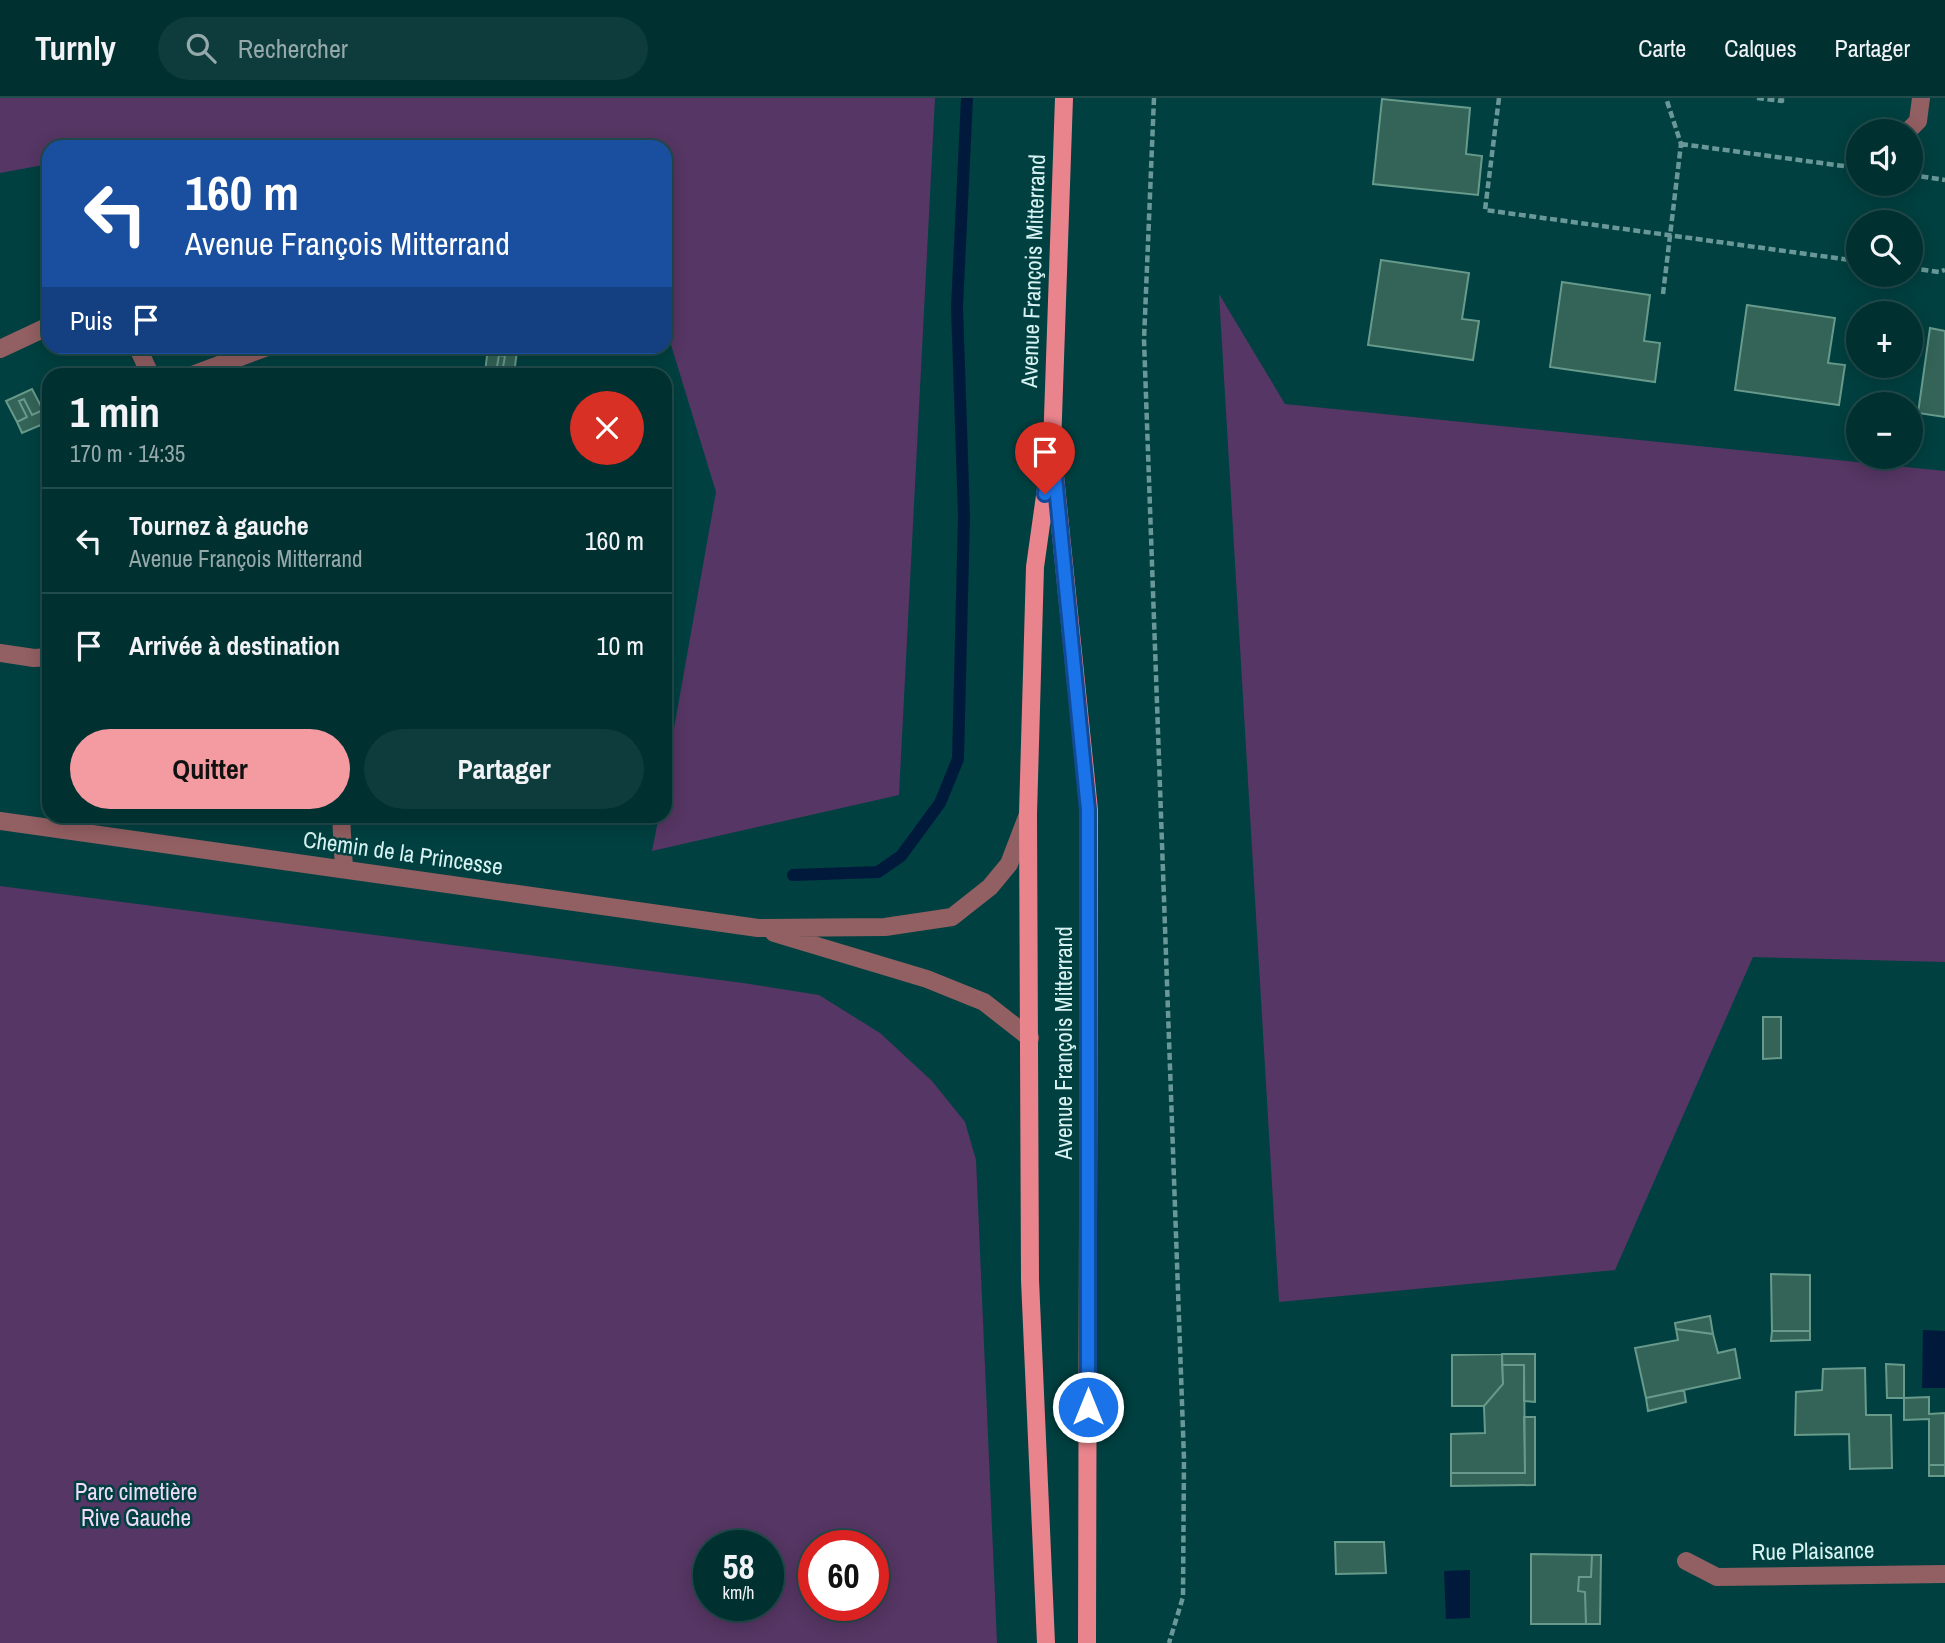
<!DOCTYPE html>
<html lang="fr">
<head>
<meta charset="utf-8">
<style>
  body { margin:0; font-family:"Archivo Narrow",sans-serif; background:#0e3c3c; color:#f1f3f6; height:100vh; display:flex; flex-direction:column; font-size:26px; white-space:nowrap }
  * { box-sizing:border-box; margin:0 }
  p { font-size:23px; color:#95a9ab }
  .icon { flex:none; width:38px; height:38px; fill:none; stroke:currentColor; stroke-width:2; stroke-linecap:round; stroke-linejoin:round }
  .map { position:relative; flex:1; overflow:hidden }
  .details { position:absolute; left:42px; top:270px; width:630px; height:455px; display:flex; flex-direction:column; background:#003030; border-radius:21px; box-shadow:0 4px 18px #0003,0 0 0 2px #224b4c }
  .details>* { flex:none }
  .hud { position:absolute; left:42px; top:42px; width:630px; height:214px; border-radius:21px; box-shadow:0 4px 18px #0003,0 0 0 2px #224b4c; background:#1a4fa0; color:#fff; overflow:hidden }
  .fabs { position:absolute; left:1846px; top:21px; display:grid; gap:14px }
  .fabs a { display:grid; place-items:center; width:77px; height:77px; border-radius:50%; background:#003030; box-shadow:0 4px 18px #0003,0 0 0 2px #224b4c; font-size:35px }
  .speed { position:absolute; left:693px; top:1432px; display:flex; gap:14px; font-size:35px; font-weight:700; text-align:center }
  .speed>* { display:grid; place-content:center; width:91px; height:91px; border-radius:50%; background:#003030; box-shadow:0 4px 18px #0003,0 0 0 2px #224b4c; line-height:1 }
  .speed small { font-size:18px; font-weight:400 }
  .speed .limit { border:10px solid #d22; background:#fff; color:#111 }
  .pin { position:absolute; display:grid; place-items:center; width:60px; height:60px; color:#fff; margin:-72px -30px; border-radius:50% 50% 50% 0; rotate:-45deg; box-shadow:0 0 7px #0007 }
  .pin .icon { rotate:45deg }
  .me { position:absolute; width:77px; margin:-38px; rotate:0deg; stroke-linejoin:round; filter:drop-shadow(0 0 5px #0008) }
  .turn { display:flex; align-items:center; gap:24px; height:147px; padding:0 28px; font-size:32px }
  .turn .icon { width:91px; height:91px; stroke-width:2.5 }
  .turn b { display:block; font-size:49px; line-height:60px }
  .then { display:flex; align-items:center; height:66px; padding:0 28px; background:#0003; gap:14px; font-size:26px }
  .round { display:grid; place-items:center; flex:none; width:74px; height:74px; border-radius:37px; background:#0e3c3c }
  .overview { display:flex; align-items:center; justify-content:space-between; height:119px; padding:0 28px }
  h1 { font-size:42px; font-weight:700; line-height:52px }
  .button { display:flex; gap:14px; margin-top:auto; padding:14px 28px }
  .button a { flex:1; height:80px; border-radius:42px; background:#f49aa1; color:#111; font-size:28px; font-weight:700; line-height:80px; text-align:center }
  .button a+a { background:#0e3c3c; color:#f1f3f6 }
  ul { padding:0; list-style:none }
  li { display:flex; align-items:center; gap:21px; height:105px; padding:0 28px; border-top:2px solid #224b4c }
  li div { flex:1 }
  li b { display:block; font-size:26px }
  li em { font-style:normal }
  header { display:flex; align-items:center; gap:42px; box-sizing:border-box; height:98px; padding:0 35px; background:#003030; border-bottom:2px solid #224b4c }
  header strong { font-size:33px }
  nav { display:flex; gap:38px; margin-inline-start:auto; font-size:24px }
  .search { width:490px; height:63px; background:#0e3c3c; display:flex; align-items:center; gap:18px; box-sizing:border-box; padding:0 24px; border-radius:38px; color:#95a9ab; font-size:26px }
  .map>svg:first-child { display:block }
  .green { fill:#563664; fill-rule:evenodd }
  .water { fill:#011a3b }
  .lines { fill:none; stroke-linecap:round; stroke-linejoin:round }
  .stream { stroke:#011a3b; stroke-width:12 }
  .building { fill:#336457; stroke:#689a8c; stroke-width:2 }
  .path { stroke:#6a9898; stroke-width:4.5; stroke-dasharray:7 3.5; stroke-linecap:butt }
  .service { stroke:#925f62; stroke-width:18 }
  .minor { stroke:#925f62; stroke-width:18 }
  .tertiary { stroke:#925f62; stroke-width:18 }
  .primary { stroke:#e9838c; stroke-width:18 }
  .route-casing { stroke:#114b97; stroke-width:18 }
  .route { stroke:#1a73e8; stroke-width:12 }
  .labels { text-anchor:middle; stroke-width:5; stroke-linejoin:round; paint-order:stroke }
  .street-label { font-size:23px; fill:#d7f2f2; stroke:#004040 }
  .park-label { font-size:23px; fill:#f0dbfa; stroke:#004040 }
</style>
</head>
<body>
<header>
<strong>Turnly</strong>
<div class="search"><svg class="icon" aria-label="search" viewBox="0 0 24 24"><circle cx="10" cy="10" r="6"/><path d="M15 15l6 6"/></svg>Rechercher</div>
<nav><a>Carte</a><a>Calques</a><a>Partager</a></nav>
</header>
<div class="map">
<svg width="1945" height="1545" viewBox="0 0 1945 1545">
  <rect width="100%" height="100%" fill="#004040"/>
  <path class="green" d="M0,0H935L899,697L652,753L659,718H665V681L716,394L668,237L665,233V49H49V66L0,75Z
    M1219,196L1285,306L1945,373V864L1753,859L1615,1172L1279,1204Z
    M0,788L743,885L819,897L880,935L932,983L965,1024L976,1062L997,1545H0ZM709,1447H768V1507H709ZM814,1447H873V1507H814Z"/>
  <path class="water" d="M1923,1232L1945,1233V1290H1922Z
    M1470,1472V1520L1446,1521L1444,1473Z"/>
  <g class="lines">
    <path class="stream" d="M793,777L878,774L901,758L940,705L958,661L964,418L957,209L967,0"/>
  </g>
  <path class="building" d="M1382,1L1470,10L1466,56L1482,58L1478,97L1373,86Z
    M1381,162L1469,175L1462,221L1479,223L1473,262L1368,247Z
    M1562,184L1650,197L1644,243L1660,245L1655,284L1550,269Z
    M1747,207L1835,220L1828,265L1845,267L1839,307L1735,292Z
    M1930,230L1945,233V319L1918,315Z
    M488,250L517,253L514,276L502,275L505,258L499,257L496,275L485,274Z
    M499,257L505,258L502,275L510,276H485V274L496,275Z
    M32,291L43,312L32,317L24,301L19,303L27,319L17,324L6,303Z
    M24,301L32,317L43,312L48,324L22,335L17,324L27,319L19,303Z
    M1763,919H1781V960L1763,961Z
    M1771,1176L1810,1177V1233H1772Z
    M1710,1218L1713,1236L1676,1231L1675,1225Z
    M1676,1231L1713,1236L1718,1255L1735,1251L1740,1280L1646,1300L1635,1250L1678,1242Z
    M1772,1233H1810V1242L1771,1243Z
    M1502,1256L1503,1286L1484,1308H1452V1257Z
    M1502,1256H1535V1304L1524,1303V1267H1502Z
    M1886,1266L1904,1267V1300H1887Z
    M1502,1267H1524L1525,1375H1451V1336L1485,1335L1484,1308L1503,1286Z
    M1865,1270L1866,1317H1891L1892,1370L1850,1371L1849,1336L1795,1337L1796,1294L1822,1292L1823,1271Z
    M1684,1292L1686,1304L1648,1313L1646,1300Z
    M1929,1299V1316L1945,1315V1367H1929V1321L1904,1322V1300Z
    M1524,1319H1535V1387L1451,1388V1375H1525Z
    M1929,1367H1945V1378H1929Z
    M1335,1444H1384L1386,1475L1336,1476Z
    M1531,1456L1592,1457L1591,1479H1579L1578,1493L1585,1494L1586,1526H1531Z
    M1592,1457H1601L1600,1526H1586L1585,1494L1578,1493L1579,1479H1591Z"/>
  <g class="lines">
    <path class="path" d="M1154,0L1144,242L1184,1361L1183,1499L1169,1545
      M1499,0L1485,112L1858,163
      M1757,0L1782,3V0
      M1681,46L1858,70
      M1911,77L1945,82
      M1911,170L1939,174L1945,172
      M1663,196L1681,46L1666,0"/>
    <path class="service" d="M1908,33L1918,23L1921,0
      M137,248L150,276
      M0,251L49,228
      M195,276L270,248
      M0,555L34,560L49,559
      M341,718L344,771"/>
    <path class="minor" d="M1686,1463L1717,1479L1945,1476"/>
    <path class="tertiary" d="M0,723L758,830L885,829L952,819L990,789L1009,766L1027,719
      M774,835L927,881L984,904L1030,940"/>
    <path class="primary" d="M1055,378L1089,712L1087,1545
      M1046,1545L1030,1182L1028,716L1035,469L1052,348L1064,0"/>
  </g>
  <g class="lines">
    <g class="route-casing">
      <path id="route" d="M1045,396L1052,348L1088,712V1309"/>
    </g>
    <use href="#route" class="route"/>
  </g>
  <g class="labels">
    <g class="street-label">
      <text transform="translate(1033 173) rotate(-88)" y="8">Avenue François Mitterrand</text>
      <text transform="translate(403 755) rotate(8)" y="8">Chemin de la Princesse</text>
      <text transform="translate(1064 945) rotate(-90)" y="8">Avenue François Mitterrand</text>
      <text transform="translate(1813 1453) rotate(-1)" y="8">Rue Plaisance</text>
    </g>
    <g class="park-label">
      <text x="136" y="1402">Parc cimetière<tspan x="136" dy="26">Rive Gauche</tspan></text>
    </g>
  </g>
</svg>
<div class="fabs">
<a><svg class="icon" aria-label="sound" viewBox="0 0 24 24"><path d="M4 9h4l5-4v14l-5-4H4zM17 9q2 3 0 6"/></svg></a>
<a><svg class="icon" aria-label="search" viewBox="0 0 24 24"><circle cx="10" cy="10" r="6"/><path d="M15 15l6 6"/></svg></a>
<a>+</a>
<a>−</a>
</div>
<div class="speed"><div>58<small>km/h</small></div><div class="limit">60</div></div>
<div class="pin" style="left:1045px;top:396px;background:#d93025"><svg class="icon" aria-label="arrive" viewBox="0 0 24 24"><path d="M6 21V4h12l-3 4 3 4H6"/></svg></div>
<svg class="me" style="left:1088px;top:1309px" viewBox="-20 -20 40 40"><circle r="17" fill="#1a73e8" stroke="#fff" stroke-width="3"/><path d="M0-11L8 9 0 5-8 9z" fill="#fff"/></svg>
<div class="hud">
<div class="turn"><svg class="icon" aria-label="left" viewBox="0 0 24 24"><path d="M17 20v-9H6M10 6l-5 5 5 5"/></svg><div><b>160 m</b>Avenue François Mitterrand</div></div>
<div class="then">Puis<svg class="icon" aria-label="arrive" viewBox="0 0 24 24"><path d="M6 21V4h12l-3 4 3 4H6"/></svg></div>
</div>
<section class="details">
<div class="overview"><div><h1>1 min</h1><p>170 m · 14:35</p></div><a class="round" style="background:#d93025;color:#fff"><svg class="icon" aria-label="close" viewBox="0 0 24 24"><path d="M6 6l12 12M18 6L6 18"/></svg></a></div>
<ul>
<li><svg class="icon" aria-label="left" viewBox="0 0 24 24"><path d="M17 20v-9H6M10 6l-5 5 5 5"/></svg><div><b>Tournez à gauche</b><p>Avenue François Mitterrand</p></div><em>160 m</em></li>
<li><svg class="icon" aria-label="arrive" viewBox="0 0 24 24"><path d="M6 21V4h12l-3 4 3 4H6"/></svg><div><b>Arrivée à destination</b></div><em>10 m</em></li>
</ul>
<div class="button"><a>Quitter</a><a>Partager</a></div>
</section>
</div>
</body>
</html>
